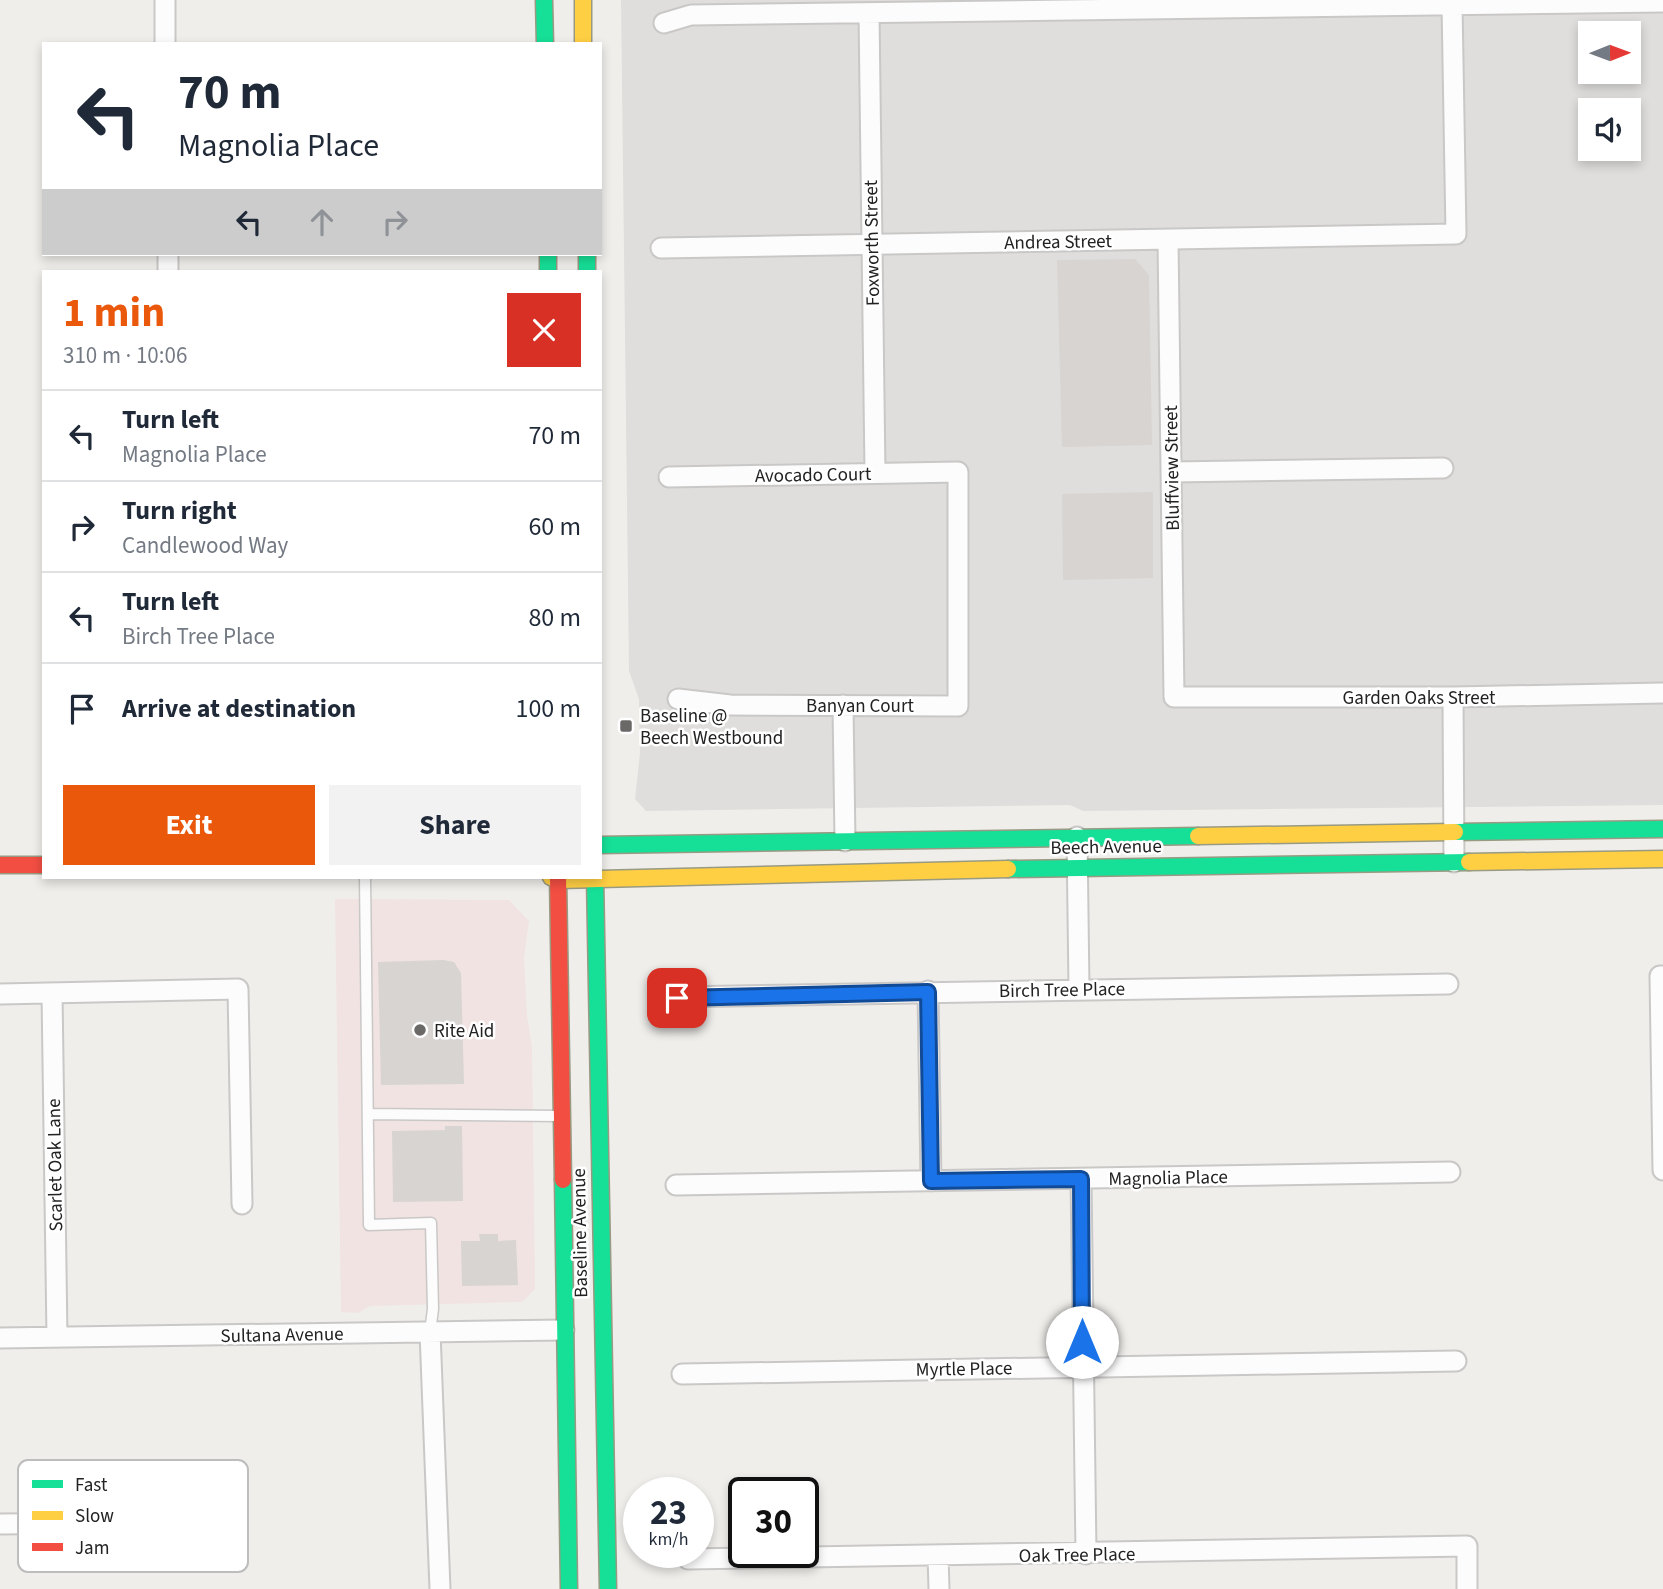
<!DOCTYPE html>
<html lang="en">
<head>
<meta charset="utf-8">
<style>
  body { margin:0; font-family:"Source Sans 3",sans-serif; background:#f2f2f3; color:#1f2937; height:100vh; display:flex; flex-direction:column; font-size:26px; white-space:nowrap }
  * { box-sizing:border-box; margin:0 }
  p { font-size:23px; color:#747a83 }
  .icon { flex:none; width:38px; height:38px; fill:none; stroke:currentColor; stroke-width:2; stroke-linecap:round; stroke-linejoin:round }
  .map { position:relative; flex:1; overflow:hidden }
  .details { position:absolute; left:42px; top:270px; width:560px; height:609px; display:flex; flex-direction:column; background:#fff; border-radius:0px; box-shadow:0 4px 10px #0003 }
  .details>* { flex:none }
  .guide { position:absolute; left:42px; top:42px; width:560px; height:214px; border-radius:0px; box-shadow:0 4px 10px #0003; background:#fff; color:#1f2937; overflow:hidden }
  .needle { width:46px; rotate:89deg }
  .controls { position:absolute; left:1578px; top:21px; display:grid; gap:14px }
  .controls a { display:grid; place-items:center; width:63px; height:63px; border-radius:0px; background:#fff; box-shadow:0 4px 10px #0003; font-size:35px }
  .speed { position:absolute; left:623px; top:1477px; display:flex; gap:14px; font-size:35px; font-weight:700; text-align:center }
  .speed>* { display:grid; place-content:center; width:91px; height:91px; border-radius:50%; background:#fff; box-shadow:0 4px 10px #0003; line-height:1 }
  .speed small { font-size:18px; font-weight:400 }
  .speed .limit { border:4px solid #111; border-radius:10px; background:#fff; color:#111 }
  .pin { position:absolute; display:grid; place-items:center; width:60px; height:60px; color:#fff; margin:-30px; border-radius:14px; box-shadow:0 4px 10px #0006 }
  .me { position:absolute; width:77px; margin:-38px; rotate:0deg; stroke-linejoin:round; filter:drop-shadow(0 0 5px #0008) }
  .turn { display:flex; align-items:center; gap:24px; height:147px; padding:0 21px; font-size:32px }
  .turn .icon { width:91px; height:91px; stroke-width:2.5 }
  .turn b { display:block; font-size:49px; line-height:60px }
  .lanes { display:flex; align-items:center; height:66px; padding:0 21px; background:#0003; justify-content:center; gap:35px; direction:ltr }
  .lanes .off { opacity:.35 }
  .round { display:grid; place-items:center; flex:none; width:74px; height:74px; border-radius:0px; background:#f2f2f3 }
  .summary { display:flex; align-items:center; justify-content:space-between; height:119px; padding:0 21px }
  h1 { font-size:42px; font-weight:700; line-height:52px; color:#ea580c }
  .cta { display:flex; gap:14px; margin-top:auto; padding:14px 21px }
  .cta a { flex:1; height:80px; border-radius:0px; background:#ea580c; color:#fff; font-size:28px; font-weight:700; line-height:80px; text-align:center }
  .cta a+a { background:#f2f2f3; color:#1f2937 }
  ul { padding:0; list-style:none }
  li { display:flex; align-items:center; gap:21px; height:91px; padding:0 21px; border-top:2px solid #e0e1e3 }
  li div { flex:1 }
  li b { display:block; font-size:26px }
  li em { font-style:normal }
  .map>svg:first-child { display:block }
  .residential { fill:#dfdedc; fill-rule:evenodd }
  .commercial { fill:#f1e3e1 }
  .building { fill:#d7d4d2 }
  .lines { fill:none; stroke-linecap:round; stroke-linejoin:round }
  .lane-casing { stroke:#c9c8c7; stroke-width:13 }
  .street-casing { stroke:#c9c8c7; stroke-width:23 }
  .fast-casing { stroke:#999a82; stroke-width:19 }
  .slow-casing { stroke:#999a82; stroke-width:19 }
  .jam-casing { stroke:#999a82; stroke-width:19 }
  .lane { stroke:#fdfcfc; stroke-width:10 }
  .street { stroke:#fdfcfc; stroke-width:19 }
  .fast { stroke:#16e098; stroke-width:16 }
  .slow { stroke:#ffcf43; stroke-width:16 }
  .jam { stroke:#f24e42; stroke-width:16 }
  .route-casing { stroke:#114b97; stroke-width:18 }
  .route { stroke:#1a73e8; stroke-width:12 }
  .poi-dot { fill:#6a6968; stroke:#fff; stroke-width:2.5 }
  .labels { text-anchor:middle; stroke-width:5; stroke-linejoin:round; paint-order:stroke }
  .street-label { font-size:19px; fill:#222; stroke:#fff }
  .poi-label { font-size:19px; fill:#222; stroke:#fff; text-anchor:start }
  .key { fill:#fff; stroke:#bdbdbd; stroke-width:2 }
  .key-label { font-size:19px; fill:#222 }
</style>
</head>
<body>
<div class="map">
<svg width="1663" height="1589" viewBox="0 0 1663 1589">
  <rect width="100%" height="100%" fill="#f0eeeb"/>
  <path class="residential" d="M621,0H1663V805L1083,811L1070,805L646,811L635,799L640,753L639,699L629,671ZM1591,33H1629V72H1591ZM1591,110H1629V149H1591Z"/>
  <path class="commercial" d="M335,899L509,900L529,921L524,958L527,1016L532,1047L535,1289L522,1302L370,1306L358,1313L341,1312Z"/>
  <path class="building" d="M1135,259L1149,275L1152,445L1062,447L1057,260Z
    M1153,492V578L1063,580L1062,494Z
    M443,960L454,962L461,973L464,1084L381,1085L378,962Z
    M445,1126H462L463,1201L393,1202L392,1131L445,1130Z
    M479,1234H498V1241L516,1240L518,1285L462,1286L461,1241H480Z"/>
  <g class="lines">
    <g class="lane-casing">
      <path id="lane" d="M365,877L369,1225L431,1223L433,1309L430,1332
        M368,1114L560,1116"/>
    </g>
    <g class="street-casing">
      <path id="street" d="M165,0V44
        M869,13L875,473
        M664,23L691,15L1663,2
        M1168,240L1174,697H1453L1663,693
        M661,248L1456,234L1452,4
        M168,254V271
        M1171,472L1443,468
        M669,477L958,472V706L730,705L678,699
        M1453,697L1454,862
        M843,705L845,841
        M1077,837L1079,989
        M1663,976H1660L1663,1170
        M928,991L931,1181
        M52,993L57,1337
        M0,994L238,989L242,1204
        M677,997L1448,984
        M1081,1179L1086,1554
        M676,1185L1450,1172
        M430,1332L440,1589
        M0,1338L564,1330
        M682,1374L1456,1361
        M0,1524L236,1522
        M938,1555L939,1589
        M688,1559L1467,1546V1589"/>
    </g>
    <g class="fast-casing">
      <path id="fast" d="M544,0L545,44
        M548,254V271
        M587,254V271
        M1455,832L1663,829
        M600,845L1198,836
        M1008,869L1469,862
        M595,877L608,1589
        M563,1180L569,1589"/>
    </g>
    <g class="slow-casing">
      <path id="slow" d="M583,0V44
        M1198,836L1455,832
        M1469,862L1663,859
        M551,877L558,880L1008,869"/>
    </g>
    <g class="jam-casing">
      <path id="jam" d="M0,865H44
        M558,877L563,1180"/>
    </g>
    <use href="#lane" class="lane"/>
    <use href="#street" class="street"/>
    <use href="#fast" class="fast"/>
    <use href="#slow" class="slow"/>
    <use href="#jam" class="jam"/>
  </g>
  <g class="lines">
    <g class="route-casing">
      <path id="route" d="M677,998L928,992L931,1181L1081,1179L1082,1342"/>
    </g>
    <use href="#route" class="route"/>
  </g>
  <g class="poi-dot">
    <rect x="619" y="719" width="14" height="14" rx="3.5"/>
    <circle cx="420" cy="1030" r="7"/>
  </g>
  <g class="labels">
    <g class="street-label">
      <text transform="translate(1058 241) rotate(-1)" y="7">Andrea Street</text>
      <text transform="translate(871 243) rotate(-91)" y="7">Foxworth Street</text>
      <text transform="translate(1171 468) rotate(-91)" y="7">Bluffview Street</text>
      <text transform="translate(813 474) rotate(-1)" y="7">Avocado Court</text>
      <text x="1419" y="704">Garden Oaks Street</text>
      <text x="860" y="712">Banyan Court</text>
      <text transform="translate(1106 846) rotate(-1)" y="7">Beech Avenue</text>
      <text transform="translate(1062 989) rotate(-1)" y="7">Birch Tree Place</text>
      <text transform="translate(54 1165) rotate(-91)" y="7">Scarlet Oak Lane</text>
      <text transform="translate(1168 1177) rotate(-1)" y="7">Magnolia Place</text>
      <text transform="translate(579 1233) rotate(-91)" y="7">Baseline Avenue</text>
      <text transform="translate(282 1334) rotate(-1)" y="7">Sultana Avenue</text>
      <text transform="translate(964 1368) rotate(-1)" y="7">Myrtle Place</text>
      <text transform="translate(1077 1554) rotate(-1)" y="7">Oak Tree Place</text>
    </g>
    <g class="poi-label">
      <text x="640" y="722">Baseline @<tspan x="640" dy="22">Beech Westbound</tspan></text>
      <text x="434" y="1037">Rite Aid</text>
    </g>
  </g>
  <rect x="18" y="1460" width="230" height="112" rx="10" class="key"/>
  <rect x="32" y="1480" width="31" height="8" fill="#16e098"/>
  <rect x="32" y="1511" width="31" height="9" fill="#ffcf43"/>
  <rect x="32" y="1543" width="31" height="8" fill="#f24e42"/>
  <g class="key-label">
    <text x="75" y="1491">Fast</text>
    <text x="75" y="1522">Slow</text>
    <text x="75" y="1554">Jam</text>
  </g>
</svg>
<div class="controls">
<a><svg class="needle" viewBox="-14 -14 28 28"><path d="M0-13l5 13h-10z" fill="#e53935"/><path d="M0 13l5-13h-10z" fill="#747a83"/></svg></a>
<a><svg class="icon" aria-label="sound" viewBox="0 0 24 24"><path d="M4 9h4l5-4v14l-5-4H4zM17 9q2 3 0 6"/></svg></a>
</div>
<div class="speed"><div>23<small>km/h</small></div><div class="limit">30</div></div>
<div class="pin" style="left:677px;top:998px;background:#d93025"><svg class="icon" aria-label="arrive" viewBox="0 0 24 24"><path d="M6 21V4h12l-3 4 3 4H6"/></svg></div>
<svg class="me" style="left:1082px;top:1342px" viewBox="-20 -20 40 40"><circle r="19" fill="#fff"/><path d="M0-13L10 11 0 6-10 11z" fill="#1a73e8"/></svg>
<div class="guide">
<div class="turn"><svg class="icon" aria-label="left" viewBox="0 0 24 24"><path d="M17 20v-9H6M10 6l-5 5 5 5"/></svg><div><b>70 m</b>Magnolia Place</div></div>
<div class="lanes"><svg class="icon" aria-label="left" viewBox="0 0 24 24"><path d="M17 20v-9H6M10 6l-5 5 5 5"/></svg><svg class="icon off" aria-label="ahead" viewBox="0 0 24 24"><path d="M12 20V5M6 11l6-6 6 6"/></svg><svg class="icon off" aria-label="right" viewBox="0 0 24 24"><path d="M7 20v-9h11M14 6l5 5-5 5"/></svg></div>
</div>
<section class="details">
<div class="summary"><div><h1>1 min</h1><p>310 m · 10:06</p></div><a class="round" style="background:#d93025;color:#fff"><svg class="icon" aria-label="close" viewBox="0 0 24 24"><path d="M6 6l12 12M18 6L6 18"/></svg></a></div>
<ul>
<li><svg class="icon" aria-label="left" viewBox="0 0 24 24"><path d="M17 20v-9H6M10 6l-5 5 5 5"/></svg><div><b>Turn left</b><p>Magnolia Place</p></div><em>70 m</em></li>
<li><svg class="icon" aria-label="right" viewBox="0 0 24 24"><path d="M7 20v-9h11M14 6l5 5-5 5"/></svg><div><b>Turn right</b><p>Candlewood Way</p></div><em>60 m</em></li>
<li><svg class="icon" aria-label="left" viewBox="0 0 24 24"><path d="M17 20v-9H6M10 6l-5 5 5 5"/></svg><div><b>Turn left</b><p>Birch Tree Place</p></div><em>80 m</em></li>
<li><svg class="icon" aria-label="arrive" viewBox="0 0 24 24"><path d="M6 21V4h12l-3 4 3 4H6"/></svg><div><b>Arrive at destination</b></div><em>100 m</em></li>
</ul>
<div class="cta"><a>Exit</a><a>Share</a></div>
</section>
</div>
</body>
</html>
